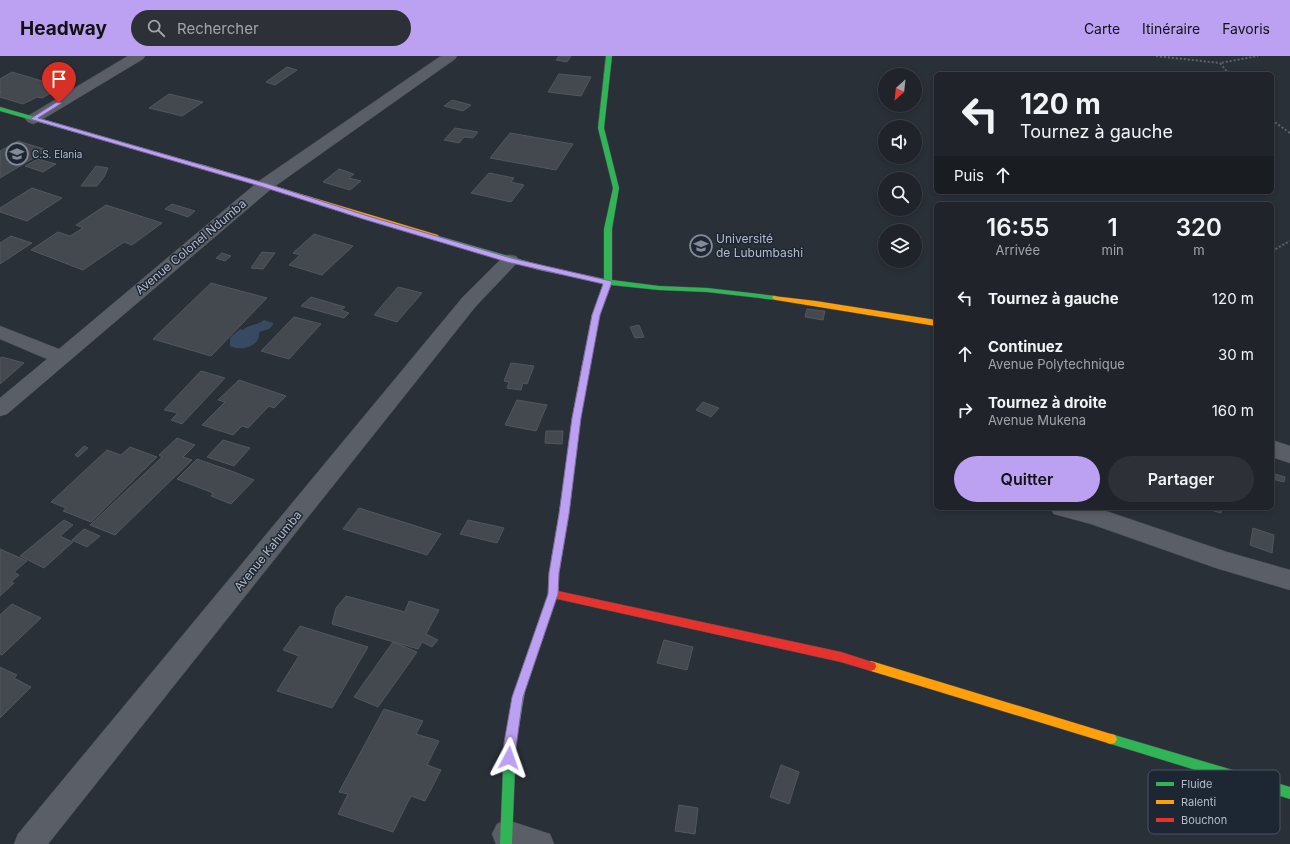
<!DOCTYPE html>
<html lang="fr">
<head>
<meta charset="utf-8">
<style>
  body { margin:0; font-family:Inter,sans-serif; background:#2d3036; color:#f1f3f6; height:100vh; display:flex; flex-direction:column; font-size:15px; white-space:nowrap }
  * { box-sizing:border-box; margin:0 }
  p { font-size:13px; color:#a2a4a8 }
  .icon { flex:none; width:22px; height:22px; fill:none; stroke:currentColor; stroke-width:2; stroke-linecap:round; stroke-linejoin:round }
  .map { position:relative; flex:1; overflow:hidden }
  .details { position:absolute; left:934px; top:146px; width:340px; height:308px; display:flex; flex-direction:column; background:#20242a; border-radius:6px; box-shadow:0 2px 6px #0003,0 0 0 1px #3d4147 }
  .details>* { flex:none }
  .guide { position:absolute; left:934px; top:16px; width:340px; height:122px; border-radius:6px; box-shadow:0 2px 6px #0003,0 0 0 1px #3d4147; background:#20242a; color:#f1f3f6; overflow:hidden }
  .needle { width:26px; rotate:207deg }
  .fabs { position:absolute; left:878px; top:12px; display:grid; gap:8px }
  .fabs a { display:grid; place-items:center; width:44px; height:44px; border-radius:50%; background:#20242a; box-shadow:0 2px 6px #0003,0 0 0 1px #3d4147; font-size:20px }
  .pin { position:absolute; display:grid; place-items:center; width:34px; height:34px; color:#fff; margin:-41px -17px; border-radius:50% 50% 50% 0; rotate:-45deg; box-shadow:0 0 4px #0007 }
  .pin .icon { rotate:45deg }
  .me { position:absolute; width:44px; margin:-22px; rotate:4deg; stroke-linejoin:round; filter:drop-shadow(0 0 3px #0008) }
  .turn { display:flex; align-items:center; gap:14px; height:84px; padding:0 20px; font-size:18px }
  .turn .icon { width:52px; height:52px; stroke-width:2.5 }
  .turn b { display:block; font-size:28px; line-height:34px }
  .then { display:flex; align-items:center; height:38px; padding:0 20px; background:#0003; gap:8px; font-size:15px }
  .eta { display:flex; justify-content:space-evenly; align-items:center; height:68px; text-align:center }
  .eta b { font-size:24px; font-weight:600; line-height:28px }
  .button { display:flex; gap:8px; margin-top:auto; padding:8px 20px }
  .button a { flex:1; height:46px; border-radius:24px; background:#bca0f2; color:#111; font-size:16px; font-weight:600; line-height:46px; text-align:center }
  .button a+a { background:#2d3036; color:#f1f3f6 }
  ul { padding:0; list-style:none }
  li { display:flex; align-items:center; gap:12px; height:56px; padding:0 20px }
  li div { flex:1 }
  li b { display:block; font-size:15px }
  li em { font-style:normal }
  header { display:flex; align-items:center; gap:24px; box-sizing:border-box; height:56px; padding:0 20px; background:#bca0f2; color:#111 }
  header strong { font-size:19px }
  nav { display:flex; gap:22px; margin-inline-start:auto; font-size:14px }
  .search { width:280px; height:36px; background:#2d3036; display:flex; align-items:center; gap:10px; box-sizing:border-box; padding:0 14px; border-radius:22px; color:#a2a4a8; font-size:15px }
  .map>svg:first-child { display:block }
  .water { fill:#384963 }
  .building { fill:#444950; stroke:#52575f }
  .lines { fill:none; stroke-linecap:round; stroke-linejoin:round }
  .street-casing { stroke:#484c53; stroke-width:1 }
  .fast-casing { stroke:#484c53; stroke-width:1 }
  .slow-casing { stroke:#484c53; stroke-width:1 }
  .jam-casing { stroke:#484c53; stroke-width:1 }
  .path { stroke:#5d636a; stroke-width:2; stroke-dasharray:2 2; stroke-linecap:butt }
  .street { fill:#5a5e66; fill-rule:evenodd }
  .fast { fill:#30b455; fill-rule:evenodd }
  .slow { fill:#ff9f0a; fill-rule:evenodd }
  .jam { fill:#e5322d; fill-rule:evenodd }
  .route { fill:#bca0f2; stroke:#7a689d }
  .labels { text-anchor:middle; stroke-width:3; stroke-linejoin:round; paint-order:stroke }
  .far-poi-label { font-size:10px; fill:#b4bcc9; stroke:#1d2633; text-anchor:start }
  .poi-label { font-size:12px; fill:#b4bcc9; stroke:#1d2633; text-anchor:start }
  .street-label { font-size:12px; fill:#b4bcc9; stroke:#1d2633 }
  .key { fill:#1d2633; stroke:#4a5360; stroke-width:1 }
  .key-label { font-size:11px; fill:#b4bcc9 }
</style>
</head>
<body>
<header>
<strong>Headway</strong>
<div class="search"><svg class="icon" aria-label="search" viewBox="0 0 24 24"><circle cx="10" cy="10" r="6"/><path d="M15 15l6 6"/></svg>Rechercher</div>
<nav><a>Carte</a><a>Itinéraire</a><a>Favoris</a></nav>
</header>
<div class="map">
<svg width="1290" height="788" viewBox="0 0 1290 788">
  <rect width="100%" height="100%" fill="#2a3038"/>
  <path class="water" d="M264,264L273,267V269L269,273L259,276C261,290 241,296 230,290V282L240,273L243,274C250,268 256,270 264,264Z"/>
  <path class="building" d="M559,0H571L567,6L556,4Z
    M287,11L297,14L275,29L266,26Z
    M12,16L42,25L47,19L64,23L51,33L56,34L42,42L37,41L23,48L0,41V37L2,36H0V23Z
    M559,18L591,21L581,40L548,36Z
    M169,38L203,46L182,60L149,52Z
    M452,44L471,49L463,55L444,50Z
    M455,72L478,76L473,82L464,81L459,87L444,84Z
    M510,77L573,88L556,114L490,102Z
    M18,85L47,94L0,122V95Z
    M38,103L56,108L43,116L25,110Z
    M96,110L108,112L104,121L97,130H81Z
    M339,113L354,118L349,122L361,125L350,134L323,126Z
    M489,117L514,122L511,126L524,129L511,146L471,137Z
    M32,132L62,142L27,165L0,156V152Z
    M172,148L195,155L188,161L165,153Z
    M106,149L162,167L132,189L124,186L83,214L31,194L58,176L70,180L83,172L76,169Z
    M314,178L353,190L322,219L289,209L300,199L293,197Z
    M11,180L32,187L0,208V187Z
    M262,196L275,197L263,213L251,212Z
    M222,197L231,200L225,205L216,202Z
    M211,227L267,242L211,300L153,283Z
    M398,231L422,237L397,266L374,259Z
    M311,241L345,251L341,254L349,257L344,262L301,250Z
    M807,253L825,255L823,264L805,261Z
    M294,261L321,268L289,303L261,295Z
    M639,269L644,281L635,282L630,271Z
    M2,301L24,307L0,328V302Z
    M511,307L534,310L527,328L523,327L521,334L507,332L509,326L504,325Z
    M201,315L225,322L182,368L171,364L178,357L164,354Z
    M239,324L286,340L274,352L269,350L248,372L242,370L233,379L202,369L225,346L218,344Z
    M517,344L547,349L536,375L505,369Z
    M703,346L719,352L711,361L696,354Z
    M546,375H563L562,388L545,387Z
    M177,382L195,389L183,401L192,404L115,479L90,469L162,401L159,399Z
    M223,384L250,392L234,410L207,401Z
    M84,390L88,392L78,401L75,399Z
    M130,391L157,401L91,466L63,455L66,452L51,446L107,394L121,399Z
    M197,403L234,416L254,424L231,448L211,440L213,437L177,423Z
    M1272,417L1285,421L1284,426L1272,423Z
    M359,452L441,478L427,499L343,473Z
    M1204,452H1222L1221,457Z
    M64,464L73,469L60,480L73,486L44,512L20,500Z
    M468,464L504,472L497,487L460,478Z
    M1253,472L1274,479L1272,497L1250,489Z
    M84,473L100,480L87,491L72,484Z
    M0,493L27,505L14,516L19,519L11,526L14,527L0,540Z
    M346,540L405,556L409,545L439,554L426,578L438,584L432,591L422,586L418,593L332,568L336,552Z
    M12,548L41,562L2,599L0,598V559Z
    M300,570L368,591L332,652L277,635L299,600L283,594Z
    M664,584L693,591L687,614L657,607Z
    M393,586L417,596L378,651L354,641Z
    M0,611L17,619L14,622L31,631L0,662Z
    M384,653L423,665L416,678L439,685L427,709L441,714L425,745L411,740L393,776L338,758L348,738L339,736Z
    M781,709L799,716L789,748L770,741Z
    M679,749L698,752L695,778L675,775Z"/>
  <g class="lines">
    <g class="street-casing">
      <path id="street" d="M128,0H145L143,3L38,66L33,68L28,66L25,63L28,60Z
        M441,0H457L455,3L271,133L7,358L0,360V342L47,303L0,283V270L59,293L259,125Z
        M510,199L516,200L519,204L516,208L476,250L48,788H14L18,778L462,242L504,200Z
        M1272,384L1290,390V407L1272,401Z
        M1050,452H1097L1227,496L1290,514V534L1216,512L1091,468L1054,458Z
        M507,764L550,778L554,788H496L492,778L497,768Z"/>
    </g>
    <g class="fast-casing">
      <path id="fast" d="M606,0H612L604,72L619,132L612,173V224L659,230L707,232L776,240L780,242L776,244L707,236L659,234L611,229L600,259L590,309L586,312L582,309L592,259L604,227L539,214L432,183L431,181L435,179L543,210L604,223V173L613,132L598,72Z
        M0,51L202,109L203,110L202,111H198L0,55Z
        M520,630L524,632L525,635L516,687L512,788H500L504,687L515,635L516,632Z
        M1111,678L1290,731V743L1111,688L1107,687L1105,683L1107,679Z"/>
    </g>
    <g class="slow-casing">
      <path id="slow" d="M200,108L438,179L439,181L435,183H432L198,111L197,110Z
        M773,240L816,245L936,264V270L776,244L772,242Z
        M586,306L590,309L580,363L569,458L559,517L558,538L525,635L524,638L520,640L516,638L515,635L548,538L549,517L559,458L572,363L582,309Z
        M871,605L1111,678L1115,679L1117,683L1115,687L1111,688L871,615L867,613L866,610L867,607Z"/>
    </g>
    <g class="jam-casing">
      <path id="jam" d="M553,534L841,596L875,607L876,610L875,613L871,615L841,606L553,542L549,541L548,538L549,535Z"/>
    </g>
    <path class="path" d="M1156,0L1220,7
      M1229,18L1220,7L1258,0
      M1272,64L1290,77
      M1272,195L1290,185"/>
    <use href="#street" class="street"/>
    <use href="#fast" class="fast"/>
    <use href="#slow" class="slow"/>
    <use href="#jam" class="jam"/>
  </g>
  <path class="route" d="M57,46L62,47L38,62L268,128L368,160L511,202L611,225L612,226L600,259L581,362L569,458L559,517L558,538L523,641L514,706L509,707L505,706L504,702V687L512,641L548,538L549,517L559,458L572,362L592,259L603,228L507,206L363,163L263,131L30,63Z"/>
  <defs>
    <g id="school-ring" transform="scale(1.15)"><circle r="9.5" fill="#1d2633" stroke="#848b96" stroke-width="1.5"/><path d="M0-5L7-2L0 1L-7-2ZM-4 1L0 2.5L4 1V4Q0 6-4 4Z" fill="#848b96"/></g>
    <g id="university-ring" transform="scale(1.15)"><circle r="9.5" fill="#1d2633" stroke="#848b96" stroke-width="1.5"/><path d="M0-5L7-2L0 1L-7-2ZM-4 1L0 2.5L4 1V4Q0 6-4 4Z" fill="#848b96"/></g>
  </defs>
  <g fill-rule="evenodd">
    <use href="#school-ring" x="17" y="98"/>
    <use href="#university-ring" x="701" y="190"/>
  </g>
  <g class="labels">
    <g class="far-poi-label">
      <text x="32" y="102">C.S. Elania</text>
    </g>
    <g class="poi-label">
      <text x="716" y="187">Université<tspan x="716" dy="14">de Lubumbashi</tspan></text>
    </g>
    <g class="street-label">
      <text transform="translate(191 191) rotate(-40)" y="4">Avenue Colonel Ndumba</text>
      <text transform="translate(268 495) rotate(-51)" y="4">Avenue Kahumba</text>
    </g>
  </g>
  <rect x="1148" y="714" width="132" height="64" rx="6" class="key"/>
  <rect x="1156" y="726" width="18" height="4" fill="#30b455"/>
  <rect x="1156" y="744" width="18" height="4" fill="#ff9f0a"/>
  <rect x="1156" y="762" width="18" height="4" fill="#e5322d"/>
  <g class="key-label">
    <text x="1181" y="732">Fluide</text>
    <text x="1181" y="750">Ralenti</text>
    <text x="1181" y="768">Bouchon</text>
  </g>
</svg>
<div class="fabs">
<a><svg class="needle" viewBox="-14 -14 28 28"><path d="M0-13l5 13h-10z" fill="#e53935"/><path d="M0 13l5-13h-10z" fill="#a2a4a8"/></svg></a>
<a><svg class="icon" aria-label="sound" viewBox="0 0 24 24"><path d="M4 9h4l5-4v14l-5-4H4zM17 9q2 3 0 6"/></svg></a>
<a><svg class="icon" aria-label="search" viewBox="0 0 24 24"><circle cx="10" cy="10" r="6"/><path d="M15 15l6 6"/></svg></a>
<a><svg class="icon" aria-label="layers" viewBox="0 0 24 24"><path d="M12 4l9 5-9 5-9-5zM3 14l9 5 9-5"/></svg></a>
</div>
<div class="pin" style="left:59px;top:47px;background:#d93025"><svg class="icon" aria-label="arrive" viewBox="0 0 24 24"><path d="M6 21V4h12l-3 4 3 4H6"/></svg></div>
<svg class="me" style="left:509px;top:702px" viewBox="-20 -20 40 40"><path d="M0-17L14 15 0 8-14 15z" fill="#bca0f2" stroke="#fff" stroke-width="4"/></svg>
<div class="guide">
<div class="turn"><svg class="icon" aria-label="left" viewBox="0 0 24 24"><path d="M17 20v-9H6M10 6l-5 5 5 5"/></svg><div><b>120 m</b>Tournez à gauche</div></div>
<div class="then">Puis<svg class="icon" aria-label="ahead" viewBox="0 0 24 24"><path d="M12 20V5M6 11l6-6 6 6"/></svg></div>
</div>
<section class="details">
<div class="eta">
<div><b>16:55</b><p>Arrivée</p></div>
<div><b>1</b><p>min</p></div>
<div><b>320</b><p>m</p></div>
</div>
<ul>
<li><svg class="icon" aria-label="left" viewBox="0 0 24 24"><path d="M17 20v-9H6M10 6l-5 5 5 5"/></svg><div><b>Tournez à gauche</b></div><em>120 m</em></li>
<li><svg class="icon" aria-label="ahead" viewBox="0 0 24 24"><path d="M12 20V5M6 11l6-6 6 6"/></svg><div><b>Continuez</b><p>Avenue Polytechnique</p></div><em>30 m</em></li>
<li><svg class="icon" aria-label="right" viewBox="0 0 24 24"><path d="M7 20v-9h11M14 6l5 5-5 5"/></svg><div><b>Tournez à droite</b><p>Avenue Mukena</p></div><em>160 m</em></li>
</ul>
<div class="button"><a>Quitter</a><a>Partager</a></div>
</section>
</div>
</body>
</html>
